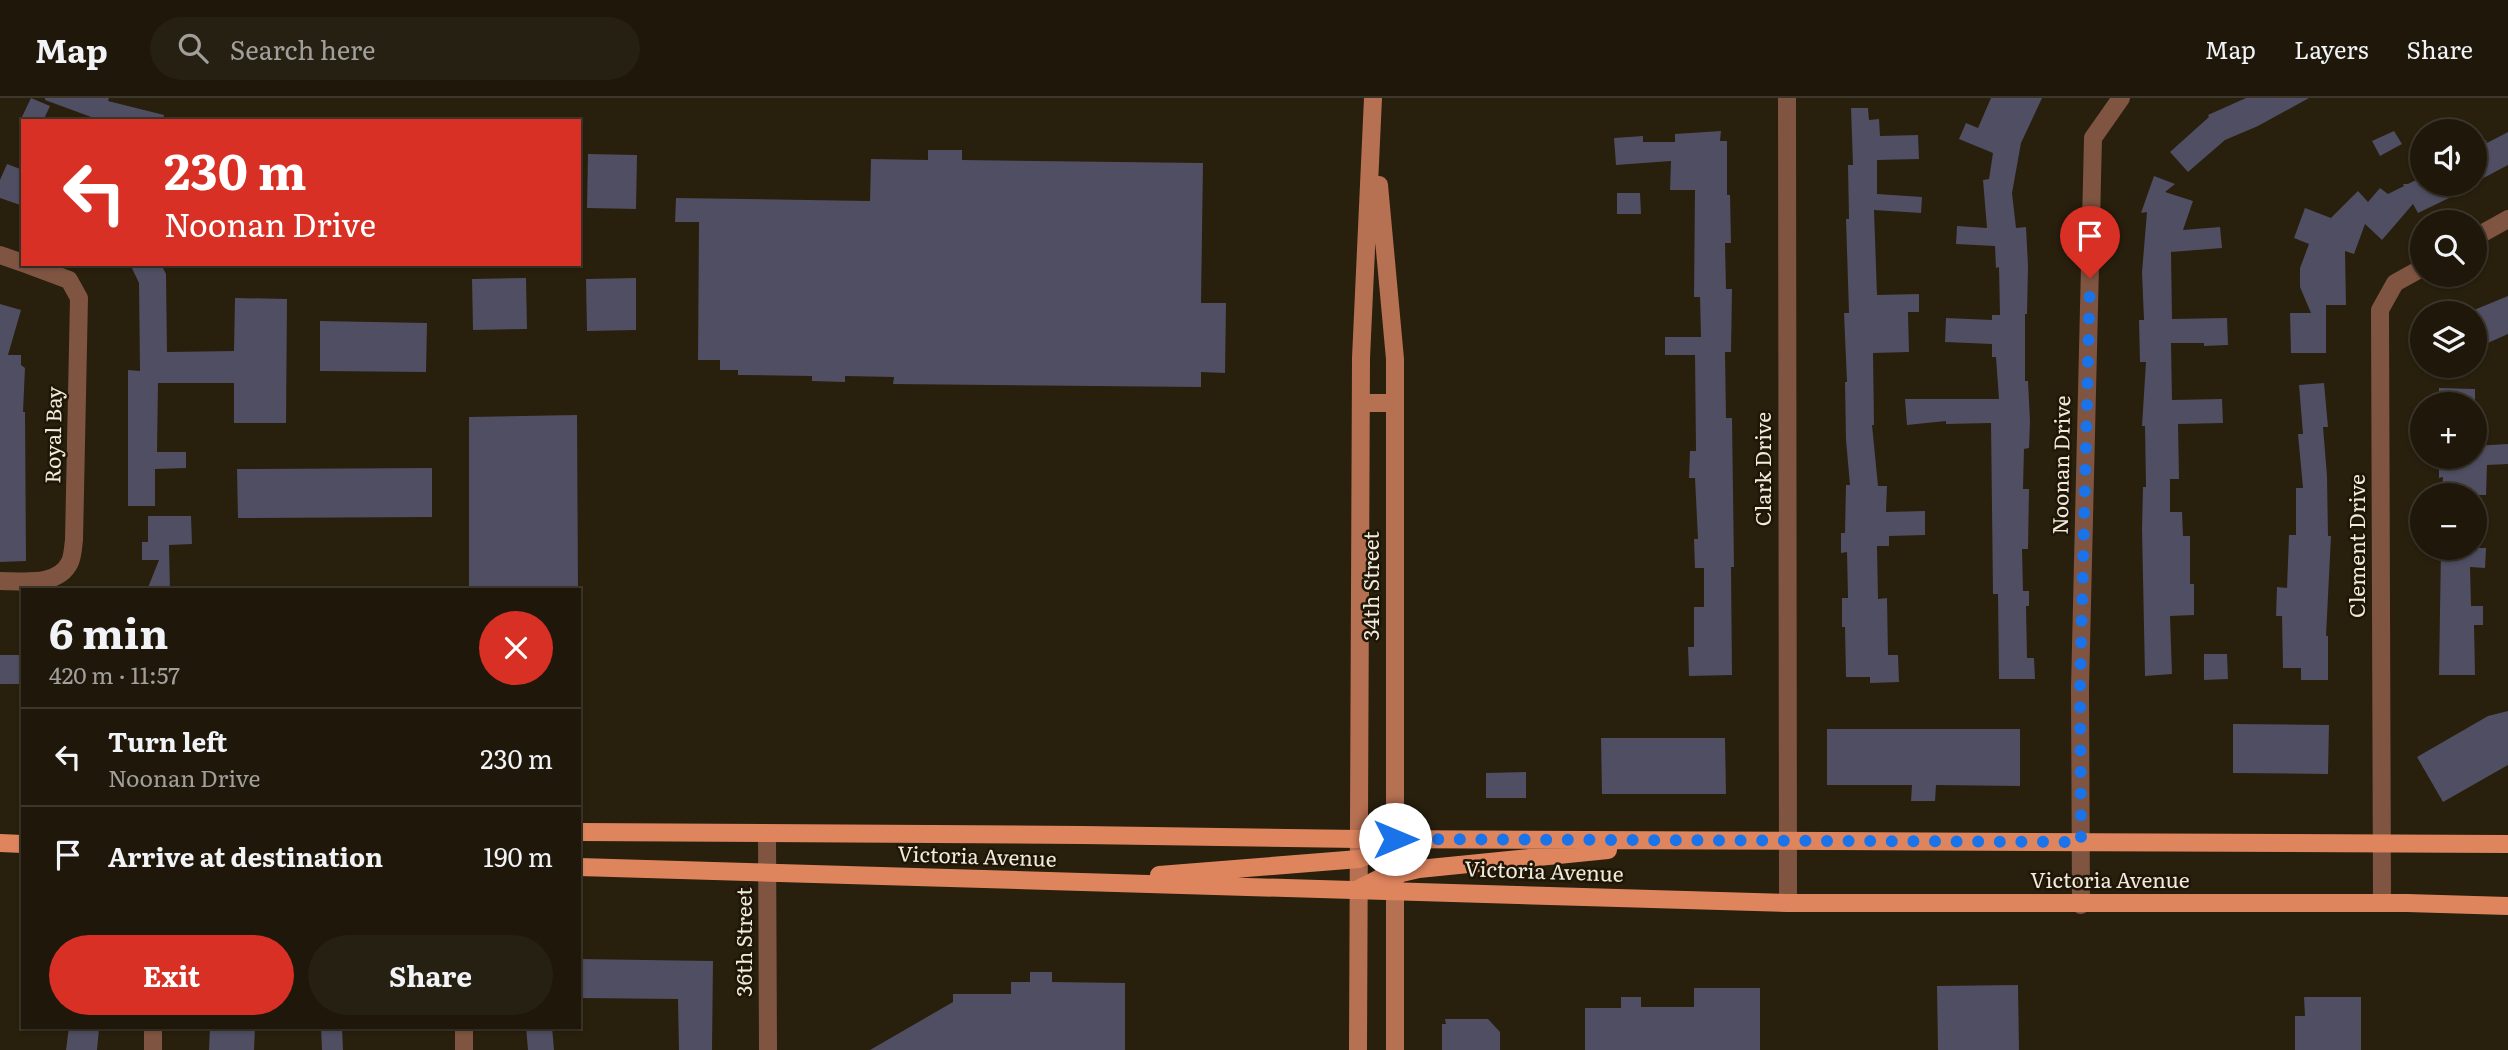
<!DOCTYPE html>
<html lang="en">
<head>
<meta charset="utf-8">
<style>
  body { margin:0; font-family:Literata,serif; background:#262013; color:#f1f3f6; height:100vh; display:flex; flex-direction:column; font-size:26px; white-space:nowrap }
  * { box-sizing:border-box; margin:0 }
  p { font-size:23px; color:#a19f9c }
  .icon { flex:none; width:38px; height:38px; fill:none; stroke:currentColor; stroke-width:2; stroke-linecap:round; stroke-linejoin:round }
  .map { position:relative; flex:1; overflow:hidden }
  .side { position:absolute; left:21px; top:490px; width:560px; height:441px; display:flex; flex-direction:column; background:#1e170a; border-radius:0px; box-shadow:0 2px 5px #0004,0 0 0 2px #3c362b }
  .side>* { flex:none }
  .banner { position:absolute; left:21px; top:21px; width:560px; height:147px; border-radius:0px; box-shadow:0 2px 5px #0004,0 0 0 2px #3c362b; background:#d93025; color:#fff; overflow:hidden }
  .buttons { position:absolute; left:2410px; top:21px; display:grid; gap:14px }
  .buttons a { display:grid; place-items:center; width:77px; height:77px; border-radius:50%; background:#1e170a; box-shadow:0 2px 5px #0004,0 0 0 2px #3c362b; font-size:35px }
  .pin { position:absolute; display:grid; place-items:center; width:60px; height:60px; color:#fff; margin:-72px -30px; border-radius:50% 50% 50% 0; rotate:-45deg; box-shadow:0 0 7px #0007 }
  .pin .icon { rotate:45deg }
  .me { position:absolute; width:77px; margin:-38px; rotate:90deg; stroke-linejoin:round; filter:drop-shadow(0 0 5px #0008) }
  .turn { display:flex; align-items:center; gap:24px; height:147px; padding:0 28px; font-size:32px }
  .turn .icon { width:91px; height:91px; stroke-width:2.5 }
  .turn b { display:block; font-size:49px; line-height:60px }
  .round { display:grid; place-items:center; flex:none; width:74px; height:74px; border-radius:37px; background:#262013 }
  .summary { display:flex; align-items:center; justify-content:space-between; height:119px; padding:0 28px }
  h1 { font-size:42px; font-weight:700; line-height:52px }
  .primary-button { display:flex; gap:14px; margin-top:auto; padding:14px 28px }
  .primary-button a { flex:1; height:80px; border-radius:42px; background:#d93025; color:#fff; font-size:28px; font-weight:700; line-height:80px; text-align:center }
  .primary-button a+a { background:#262013; color:#f1f3f6 }
  ul { padding:0; list-style:none }
  li { display:flex; align-items:center; gap:21px; height:98px; padding:0 28px; border-top:2px solid #3c362b }
  li div { flex:1 }
  li b { display:block; font-size:26px }
  li em { font-style:normal }
  header { display:flex; align-items:center; gap:42px; box-sizing:border-box; height:98px; padding:0 35px; background:#1e170a; border-bottom:2px solid #3c362b }
  header strong { font-size:33px }
  nav { display:flex; gap:38px; margin-inline-start:auto; font-size:24px }
  .search { width:490px; height:63px; background:#262013; display:flex; align-items:center; gap:18px; box-sizing:border-box; padding:0 24px; border-radius:38px; color:#a19f9c; font-size:26px }
  .map>svg:first-child { display:block }
  .building { fill:#4f4e62 }
  .lines { fill:none; stroke-linecap:round; stroke-linejoin:round }
  .street { stroke:#7f5441; stroke-width:18 }
  .secondary { stroke:#b67052; stroke-width:18 }
  .primary { stroke:#df855e; stroke-width:18 }
  .route { stroke:#1a73e8; stroke-width:12; stroke-dasharray:0 21.6 }
  .labels { text-anchor:middle; stroke-width:5; stroke-linejoin:round; paint-order:stroke }
  .street-label { font-size:21px; fill:#f0eadf; stroke:#1f1605 }
</style>
</head>
<body>
<header>
<strong>Map</strong>
<div class="search"><svg class="icon" aria-label="search" viewBox="0 0 24 24"><circle cx="10" cy="10" r="6"/><path d="M15 15l6 6"/></svg>Search here</div>
<nav><a>Map</a><a>Layers</a><a>Share</a></nav>
</header>
<div class="map">
<svg width="2508" height="952" viewBox="0 0 2508 952">
  <rect width="100%" height="100%" fill="#281f0d"/>
  <path class="building" d="M31,0L50,8L43,23H20Z
    M45,0H109L108,3L164,17L163,23H102L45,2Z
    M1991,0H2042L2021,45L2012,95L2016,130L2026,129L2028,168L2027,216H2025V283H2028L2030,323L2029,350L2024,351L2023,391H2029L2028,451H2022L2023,493H2029V508H2026L2027,560H2034L2035,581H1999L1998,496H1993L1991,325L1946,326V323L1907,327L1905,301H1999L1996,259H1992V246L1945,244L1946,220L1992,222V217H2000L1999,169L1996,170L1995,148L1956,146L1957,128L1987,130L1983,82L1989,81L1993,55L1959,41L1966,25L1978,30Z
    M2246,0H2309L2258,28L2225,42L2188,74L2170,54L2209,19L2208,17Z
    M1851,10H1868L1869,22L1879,21L1880,38L1918,37L1919,61L1877,62V96L1922,99L1921,115L1874,112L1877,197L1919,196V214H1908L1909,254L1873,255L1874,327H1872L1878,388H1887L1886,414L1925,413V437L1889,438V448H1877L1878,501L1887,500L1888,557H1898L1899,584L1870,585V579H1846L1845,529H1842V500H1848L1847,454L1841,455V435H1845L1846,387H1850L1846,342L1845,284H1847L1844,215H1849L1846,121H1849L1848,67H1853Z
    M1721,33L1720,43H1727V97H1730L1731,145H1725L1726,191H1732L1731,254H1725L1726,320H1732L1734,469H1731L1732,577L1689,578L1688,549H1694V509H1704V470H1695L1694,441H1698L1695,380H1689L1690,353H1696L1695,257H1665V239H1701L1700,199H1694L1695,92H1670L1671,63L1616,67L1614,40L1643,38V44H1675V36Z
    M2394,33L2402,46L2380,58L2372,43Z
    M2508,34V67L2474,85V48L2486,42L2487,45Z
    M928,52H962V62L1203,65L1201,205H1226L1225,275L1201,274V289L893,286L894,279L845,278V284L812,283V278L738,277V272H720V262H698L699,124H675L676,100L870,103L871,61L928,62Z
    M588,56L637,57L636,111L587,110Z
    M7,66L23,72V108L0,100V82Z
    M2154,78L2175,86L2165,94L2193,103L2183,132L2220,129L2222,150L2171,154L2172,221L2227,220L2228,247L2204,248V245H2171L2172,302L2222,301L2223,325L2178,326L2179,381H2170V414H2182L2183,438H2190V486H2194V517L2170,518L2172,576L2145,578L2142,431L2143,389H2146L2145,328H2142L2146,264H2140L2139,222H2144L2142,174L2147,114L2141,115Z
    M2422,79V86H2478L2418,115L2413,106L2382,142L2365,126L2354,156L2345,153L2346,207H2326V255H2291L2290,215H2311L2300,189V170L2309,146L2294,140L2305,110L2331,120L2358,93L2368,104L2380,90L2388,96L2404,88L2403,86H2408Z
    M1617,95H1640L1641,116H1617Z
    M130,166H161L166,176L167,254L234,253L235,200L287,201L286,325H234V285H158L157,354H186V370L155,371V408H128V272L140,273L139,185Z
    M526,180L527,231L473,232L472,181Z
    M636,180V232L587,233L586,181Z
    M2508,198V236L2474,251V212Z
    M0,206L21,212L8,257H21V267L25,270L23,314H25L26,463L0,464Z
    M320,223L427,225L426,274L320,273Z
    M2324,285L2328,329H2323L2327,378L2328,438H2331L2326,538H2328V582H2301V570H2283L2282,518H2276L2277,489L2287,490L2289,437H2296V390H2303L2298,336H2303L2299,287Z
    M2439,290L2475,291V306H2439Z
    M577,317L578,492H469V319Z
    M2508,346V366L2487,367L2486,397H2442L2443,379L2439,380V359H2474V348Z
    M432,370V419L238,420L237,371Z
    M148,418H191L192,446L169,447L170,492H147L159,462H142V444H148Z
    M2441,450H2486L2485,470L2470,469L2471,508H2483V527H2474L2475,577H2439Z
    M2204,556H2227L2228,581L2204,582Z
    M0,557H23V586H0Z
    M2508,613V667L2443,704L2417,659L2488,618Z
    M2233,626L2329,627L2328,676L2233,675Z
    M1827,631H2020V688L1936,687L1935,703H1911L1912,687H1827Z
    M1601,640H1725L1726,696H1602Z
    M1526,674V700H1486V675Z
    M579,861L713,863L712,952H679L678,901L579,900Z
    M1030,874H1052V884L1125,885V952H870L953,904V896H1011V884H1030Z
    M2018,887L2019,952H1938L1937,888Z
    M1694,890H1760V952H1585V910H1621V899H1641V909H1694Z
    M2304,899H2361V952H2295V918H2305Z
    M1445,921H1488L1500,934V952H1442V926H1446Z
    M69,929L99,931L97,952H66Z
    M210,929H255L254,952H209Z
    M321,929H342L343,952H322Z
    M526,929H552L554,952H528Z"/>
  <g class="lines">
    <path class="street" d="M1787,0L1788,805
      M2474,140L2508,121
      M0,157L23,165
      M0,483C23,483 58,489 70,464C73,457 73,449 74,442L79,200L69,182L26,166
      M767,736L768,952
      M2382,805L2380,212L2395,185L2422,170
      M2081,807L2080,590L2093,40L2121,0
      M464,929V952
      M153,952V929"/>
    <path class="secondary" d="M1379,87L1395,261V952
      M1361,305H1395
      M1358,952L1361,260L1373,0"/>
    <path class="primary" d="M579,734L1082,737L1359,741L2508,746
      M0,745L23,746
      M579,769L1788,805H2407L2508,808
      M1159,777L1359,761L1374,755L1395,741
      M1360,790L1380,780L1419,771L1608,752"/>
  </g>
  <g class="lines">
    <path class="route" d="M1395,741L2081,744L2080,590L2090,180"/>
  </g>
  <g class="labels">
    <g class="street-label">
      <text transform="translate(54 337) rotate(-89)" y="7">Royal Bay</text>
      <text transform="translate(2062 367) rotate(-89)" y="7">Noonan Drive</text>
      <text transform="translate(1764 371) rotate(-90)" y="7">Clark Drive</text>
      <text transform="translate(2358 448) rotate(-90)" y="7">Clement Drive</text>
      <text transform="translate(1372 488) rotate(-90)" y="7">34th Street</text>
      <text transform="translate(977 759) rotate(2)" y="7">Victoria Avenue</text>
      <text transform="translate(1544 774) rotate(2)" y="7">Victoria Avenue</text>
      <text x="2110" y="790">Victoria Avenue</text>
      <text transform="translate(745 844) rotate(-90)" y="7">36th Street</text>
    </g>
  </g>
</svg>
<div class="buttons">
<a><svg class="icon" aria-label="sound" viewBox="0 0 24 24"><path d="M4 9h4l5-4v14l-5-4H4zM17 9q2 3 0 6"/></svg></a>
<a><svg class="icon" aria-label="search" viewBox="0 0 24 24"><circle cx="10" cy="10" r="6"/><path d="M15 15l6 6"/></svg></a>
<a><svg class="icon" aria-label="layers" viewBox="0 0 24 24"><path d="M12 4l9 5-9 5-9-5zM3 14l9 5 9-5"/></svg></a>
<a>+</a>
<a>−</a>
</div>
<div class="pin" style="left:2090px;top:180px;background:#d93025"><svg class="icon" aria-label="arrive" viewBox="0 0 24 24"><path d="M6 21V4h12l-3 4 3 4H6"/></svg></div>
<svg class="me" style="left:1395px;top:741px" viewBox="-20 -20 40 40"><circle r="19" fill="#fff"/><path d="M0-13L10 11 0 6-10 11z" fill="#1a73e8"/></svg>
<div class="banner">
<div class="turn"><svg class="icon" aria-label="left" viewBox="0 0 24 24"><path d="M17 20v-9H6M10 6l-5 5 5 5"/></svg><div><b>230 m</b>Noonan Drive</div></div>
</div>
<section class="side">
<div class="summary"><div><h1>6 min</h1><p>420 m · 11:57</p></div><a class="round" style="background:#d93025;color:#fff"><svg class="icon" aria-label="close" viewBox="0 0 24 24"><path d="M6 6l12 12M18 6L6 18"/></svg></a></div>
<ul>
<li><svg class="icon" aria-label="left" viewBox="0 0 24 24"><path d="M17 20v-9H6M10 6l-5 5 5 5"/></svg><div><b>Turn left</b><p>Noonan Drive</p></div><em>230 m</em></li>
<li><svg class="icon" aria-label="arrive" viewBox="0 0 24 24"><path d="M6 21V4h12l-3 4 3 4H6"/></svg><div><b>Arrive at destination</b></div><em>190 m</em></li>
</ul>
<div class="primary-button"><a>Exit</a><a>Share</a></div>
</section>
</div>
</body>
</html>
